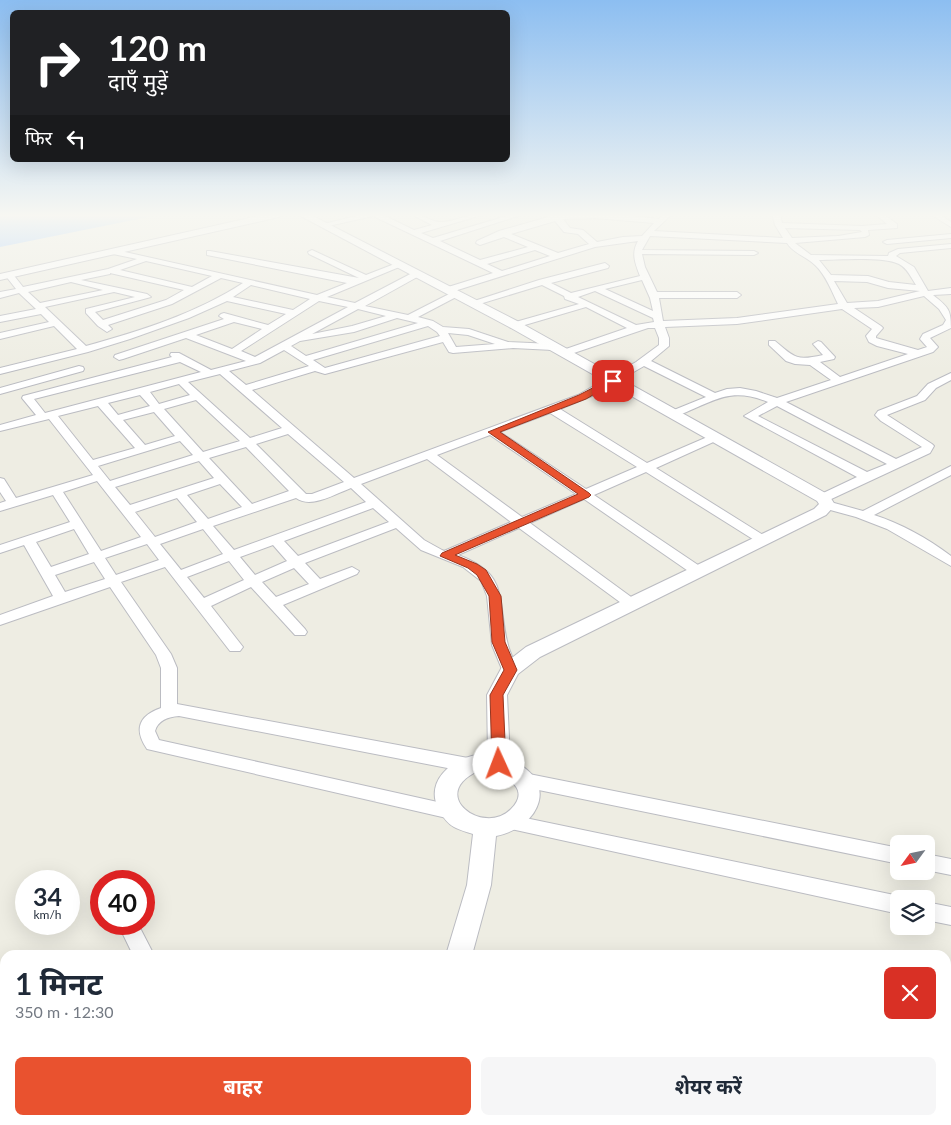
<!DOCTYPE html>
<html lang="hi">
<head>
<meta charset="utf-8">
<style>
  body { margin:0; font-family:Lato,"Noto Sans Devanagari",sans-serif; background:#f6f6f7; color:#1f2937; height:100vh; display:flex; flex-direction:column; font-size:19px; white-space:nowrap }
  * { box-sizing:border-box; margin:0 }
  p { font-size:16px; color:#747a83 }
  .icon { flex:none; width:28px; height:28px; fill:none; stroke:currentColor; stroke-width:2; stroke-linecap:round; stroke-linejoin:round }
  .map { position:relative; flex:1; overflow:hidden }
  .details { position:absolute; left:0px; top:950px; width:951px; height:175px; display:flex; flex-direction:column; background:#fff; border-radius:15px 15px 0 0; box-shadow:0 5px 20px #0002 }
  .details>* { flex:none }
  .top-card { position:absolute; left:10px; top:10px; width:500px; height:152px; border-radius:8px; box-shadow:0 5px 20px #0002; background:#202124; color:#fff; overflow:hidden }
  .needle { width:32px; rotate:237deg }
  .buttons { position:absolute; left:890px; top:835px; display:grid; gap:10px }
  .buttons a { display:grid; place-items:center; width:45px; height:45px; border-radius:8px; background:#fff; box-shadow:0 5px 20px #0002; font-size:25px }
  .speed { position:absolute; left:15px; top:870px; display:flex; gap:10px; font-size:25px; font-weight:700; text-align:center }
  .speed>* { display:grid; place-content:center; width:65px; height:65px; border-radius:50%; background:#fff; box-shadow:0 5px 20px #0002; line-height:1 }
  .speed small { font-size:12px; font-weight:400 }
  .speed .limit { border:8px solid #d22; background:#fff; color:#111 }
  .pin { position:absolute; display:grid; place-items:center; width:42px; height:42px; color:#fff; margin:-21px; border-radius:10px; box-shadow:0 2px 8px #0006 }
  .me { position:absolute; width:55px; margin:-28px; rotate:358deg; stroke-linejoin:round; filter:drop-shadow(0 0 4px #0008) }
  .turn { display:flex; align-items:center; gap:18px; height:105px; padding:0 15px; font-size:22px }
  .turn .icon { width:65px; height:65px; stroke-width:2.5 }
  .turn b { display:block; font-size:35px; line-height:42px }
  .then { display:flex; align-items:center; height:48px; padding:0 15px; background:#0003; gap:10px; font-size:19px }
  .round { display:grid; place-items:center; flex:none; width:52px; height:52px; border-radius:8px; background:#f6f6f7 }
  .summary { display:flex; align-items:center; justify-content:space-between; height:85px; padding:0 15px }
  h1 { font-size:30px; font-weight:700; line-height:38px }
  .cta { display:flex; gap:10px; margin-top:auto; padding:10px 15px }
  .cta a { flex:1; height:58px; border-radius:8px; background:#e9522f; color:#fff; font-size:20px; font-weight:700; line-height:58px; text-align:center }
  .cta a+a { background:#f6f6f7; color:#1f2937 }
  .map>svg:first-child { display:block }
  .water { fill:#a3ccff }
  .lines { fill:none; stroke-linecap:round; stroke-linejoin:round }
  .minor-casing { stroke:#bbbcc2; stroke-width:2 }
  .tertiary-casing { stroke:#bbbcc2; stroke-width:2 }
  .minor { fill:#fff; fill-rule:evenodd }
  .tertiary { fill:#fff; fill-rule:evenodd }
  .route { fill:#e9522f; stroke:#97351f }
</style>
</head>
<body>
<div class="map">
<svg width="951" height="1125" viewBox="0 0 951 1125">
  <rect width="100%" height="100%" fill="#eeede3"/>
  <path class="water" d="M0,214H163L0,247Z"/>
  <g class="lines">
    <g class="minor-casing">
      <path id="minor" d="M364,214H381L414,230L432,225L411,214C423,214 433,223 442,222C457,221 469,213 485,214L421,233L433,238L513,214H524L440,241L480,260L528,247L504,237L480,245L476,243L477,241L499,231L548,217V214L557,216L612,214L659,219L664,214H672L654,231L783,238L775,225L772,214H780L782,223L862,226L887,224L875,214H883L897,224V228L868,230L869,235L865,237L795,243L811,255L888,256L889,253L898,249L951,244V248L900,253L896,256L914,267L928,291L951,288V294L933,295C948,307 951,309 951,328L930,338L938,347L933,352L786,402L896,459L922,447L881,421L875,415L878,411L917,396L928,384L951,373V380L936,388L925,400L887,415L932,444L934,446L930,453L827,501H819L817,498L819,495L857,477L744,416L768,402C729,386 713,402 677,416H669L667,414L669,412L706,397L644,366L592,396L560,409L647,463L712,435H720L722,437L720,439L656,468L771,540L769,543H759L646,472L594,495L704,569L706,572L704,575H694L584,499L530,523L638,602L640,605L638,608H628L519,528L458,555C509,574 497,597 507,641C509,651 514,661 518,670L516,674L510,675L504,674L492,645L487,596L481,581L463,567L421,550L396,528L305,563L320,579L352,567L359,571L357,574L283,605L305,629L307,632L305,635H295L251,587L211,606L243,647L240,651H230L165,567L121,582L171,654L177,668V704L468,758L474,760L477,765L474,770L468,772L179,716C168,717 158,720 155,731L159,740L451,805L457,807L460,812L457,817L451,819L147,749C134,730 138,716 161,708V668L156,655L110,587L0,625V615L53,596L24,545L0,553V545L70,522L53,495L0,511V503L6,501L0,492V478L4,479L16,498L93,475L49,419L0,431V425L36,415L22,398L23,396L172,357L170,355L171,353H179L211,370L246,361L186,338L123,359L119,360L114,357L115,355L224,319L219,316L221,314L224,313L268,325L286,314L227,301L189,318L130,339L88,352L0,374V368L77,349L54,326L0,339V333L49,322L41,314L0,322V316L36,309L19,293L0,298V292L16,289L5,275L6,273H12L23,287L108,269L137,259L113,254V250H116L317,295L347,283L207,255V251H210L359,278L309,254L308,252L312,250L366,275L397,263L404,265L327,297L355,303L416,271L420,274L419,276L365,306L408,315L455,291L458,292V296L418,317L433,321L443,327L469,329L508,342L553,344L558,347L553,350L513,348L453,353L449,352L443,342L325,374L315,371L252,390L354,478L578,395L636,362L659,345V338L655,328H648L568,355H560V351L627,328L586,307L518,327H512V323L579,304L565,299L564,296L542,285L473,306L468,303L539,280L605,263L609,266L608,268L551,283L571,293L640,276C635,263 631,253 638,241L595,247L448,293L445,292V288L493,273L373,216L324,227L320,225ZM595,218L654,223L642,236L623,237L597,242L583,230L570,228L563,219ZM555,221L564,232L578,234L589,244L558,253L511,234ZM785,228L860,230L862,232L838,236L792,238ZM650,236L787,243C794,254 806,256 815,265C826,275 832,292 838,304L737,318L663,321L659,298H737L741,295L737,292H657L645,267L642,254L754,255L758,253L754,251L642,250ZM535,250L550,256L502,271L487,264ZM819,260C837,260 884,256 899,264C907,268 911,277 916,285L889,282L868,276L831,275ZM146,261L212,276L192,287L120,270ZM110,274V273L184,290L166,300L103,320L95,312L151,297L147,294L81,280ZM221,278L243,283C195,314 140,331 86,346L45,307L114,292L135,297L86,309V313L98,326L107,332L112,329L108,325L172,304ZM642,280L650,298L653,311L605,289ZM834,281L867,282L888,288L920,291L878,301L847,303ZM71,282L103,290L40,303L28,292ZM251,285L310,299L293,310L233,297ZM595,291L653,318L654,322L636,325L578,297ZM924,296L939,309L946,320L943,325L923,334L920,339L927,347L918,350L876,338V336L883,328L881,326L854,308L878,307ZM319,301L348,307L255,357L241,351ZM358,309L386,316L352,326L312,334ZM842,309L872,329L866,336L869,342L877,346L908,354L840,377L820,362L834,359L835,357L821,342L818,341L813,344L823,355C796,361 795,358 775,341H769V345L786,361L795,364L810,365L831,380L777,398L756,391L740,388L727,389L715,393L651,361L669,346V338L665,327L737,324ZM397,318L418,323L306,356L291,346L300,341L354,332ZM234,322L262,329L232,349L196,335ZM428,326L437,332L440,336L325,368L313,360ZM448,333L468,335L495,344L456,347ZM284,350L309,366L246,385L229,371L260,363ZM180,362L201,372L45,413L34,399ZM220,374L282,428L250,438L188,382ZM179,384L190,395L159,404L150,392ZM140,395L150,406L118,415L108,403ZM196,400L240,441L203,452L164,409ZM98,406L135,448L93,460L58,416ZM777,406L887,464L867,472L758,416ZM154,412L175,436L145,445L123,420ZM550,413L637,467L586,489L500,432ZM288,434L344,482L312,494H306L256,444ZM490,435L576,494L522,517L437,455ZM180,441L193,455L110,481L98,466ZM246,447L289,491L252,504L209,458ZM427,459L511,522L444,551L442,550L424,540L361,484ZM199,461L214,478L130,505L115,487ZM97,481L141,537L101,551L63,492ZM220,484L242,507L208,519L187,495ZM351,488L366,502L234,550L213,526L296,498C311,509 335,494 351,488ZM177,498L197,522L155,537L135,512ZM373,508L389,522L298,556L284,541ZM74,529L89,554L51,567L36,542ZM203,529L223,554L181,570L160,544ZM147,544L159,560L116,575L105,558ZM273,545L287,561L255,575L240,557ZM229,561L244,580L204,598L187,577ZM94,562L105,579L65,592L55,575ZM294,568L309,584L276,597L262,582Z
        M930,214H939L951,222V227Z
        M951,234V238L887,244L883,242L887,240Z
        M79,366L83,367L84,369L83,371L0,394V388Z
        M951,466V475L874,515C902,524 927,538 951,556V566L887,529L856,517L823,508L821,505L827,501L863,511Z
        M524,773L899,848V864L524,787L518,785L515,780L518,775Z
        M511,815L899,896L906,899H899V914L511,829L504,827L502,822L504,817Z
        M926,854L951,859V875L926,870Z
        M926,902L951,907V925L926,920Z
        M118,924H138L154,955H133Z
        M5,1074V1103L0,1105V1077Z
        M140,1120H177L179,1125H142Z
        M217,1120H242L244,1125H219Z"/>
    </g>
    <g class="tertiary-casing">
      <path id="tertiary" d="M267,214H284L279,217L0,280V274Z
        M297,214H309L519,322L829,495L835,505L826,515L540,657L518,674L507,695L510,760C560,780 541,827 496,836L491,885L472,955H446L467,885L473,834C467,832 459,830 454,827C447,823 443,817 439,810C422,778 459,753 488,754L487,695L503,665L526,647L814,509L819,504L817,501L511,328ZM480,770C499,772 534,786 511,809C484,837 425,794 480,770Z
        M370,1120H400L398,1125H368Z"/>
    </g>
    <use href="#minor" class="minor"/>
    <use href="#tertiary" class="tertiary"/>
  </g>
  <linearGradient id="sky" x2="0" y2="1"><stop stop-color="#8cbef1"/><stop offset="0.58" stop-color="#f7f7f2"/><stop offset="1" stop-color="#f7f7f2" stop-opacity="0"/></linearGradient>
  <rect width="951" height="371" fill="url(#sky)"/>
  <path class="route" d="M610,379L617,381L586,399L500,432L589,493L591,495L589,497L455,555L477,564L486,570L501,596L505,642L517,670L503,695L506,764L504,767L499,769L494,767L492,764L490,695L504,670L492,642L489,596L477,575L468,568L440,556L442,553L578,494L488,432L579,395Z"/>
</svg>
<div class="buttons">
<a><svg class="needle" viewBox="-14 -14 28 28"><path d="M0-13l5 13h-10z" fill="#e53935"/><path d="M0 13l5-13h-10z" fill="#747a83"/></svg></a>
<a><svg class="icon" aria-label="layers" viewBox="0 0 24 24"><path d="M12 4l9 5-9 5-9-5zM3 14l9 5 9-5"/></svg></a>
</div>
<div class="speed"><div>34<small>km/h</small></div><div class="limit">40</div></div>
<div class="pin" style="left:613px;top:381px;background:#d93025"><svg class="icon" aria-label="arrive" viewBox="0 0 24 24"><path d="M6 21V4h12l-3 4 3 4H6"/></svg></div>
<svg class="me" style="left:499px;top:764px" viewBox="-20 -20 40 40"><circle r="19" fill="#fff"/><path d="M0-13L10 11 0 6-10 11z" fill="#e9522f"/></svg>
<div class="top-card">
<div class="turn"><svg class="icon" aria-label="right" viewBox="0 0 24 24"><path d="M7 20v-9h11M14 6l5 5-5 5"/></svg><div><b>120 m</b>दाएँ मुड़ें</div></div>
<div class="then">फिर<svg class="icon" aria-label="left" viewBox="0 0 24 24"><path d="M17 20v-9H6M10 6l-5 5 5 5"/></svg></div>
</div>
<section class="details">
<div class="summary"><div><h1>1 मिनट</h1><p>350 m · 12:30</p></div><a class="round" style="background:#d93025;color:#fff"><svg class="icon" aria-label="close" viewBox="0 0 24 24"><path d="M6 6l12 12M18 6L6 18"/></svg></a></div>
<div class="cta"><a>बाहर</a><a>शेयर करें</a></div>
</section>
</div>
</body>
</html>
